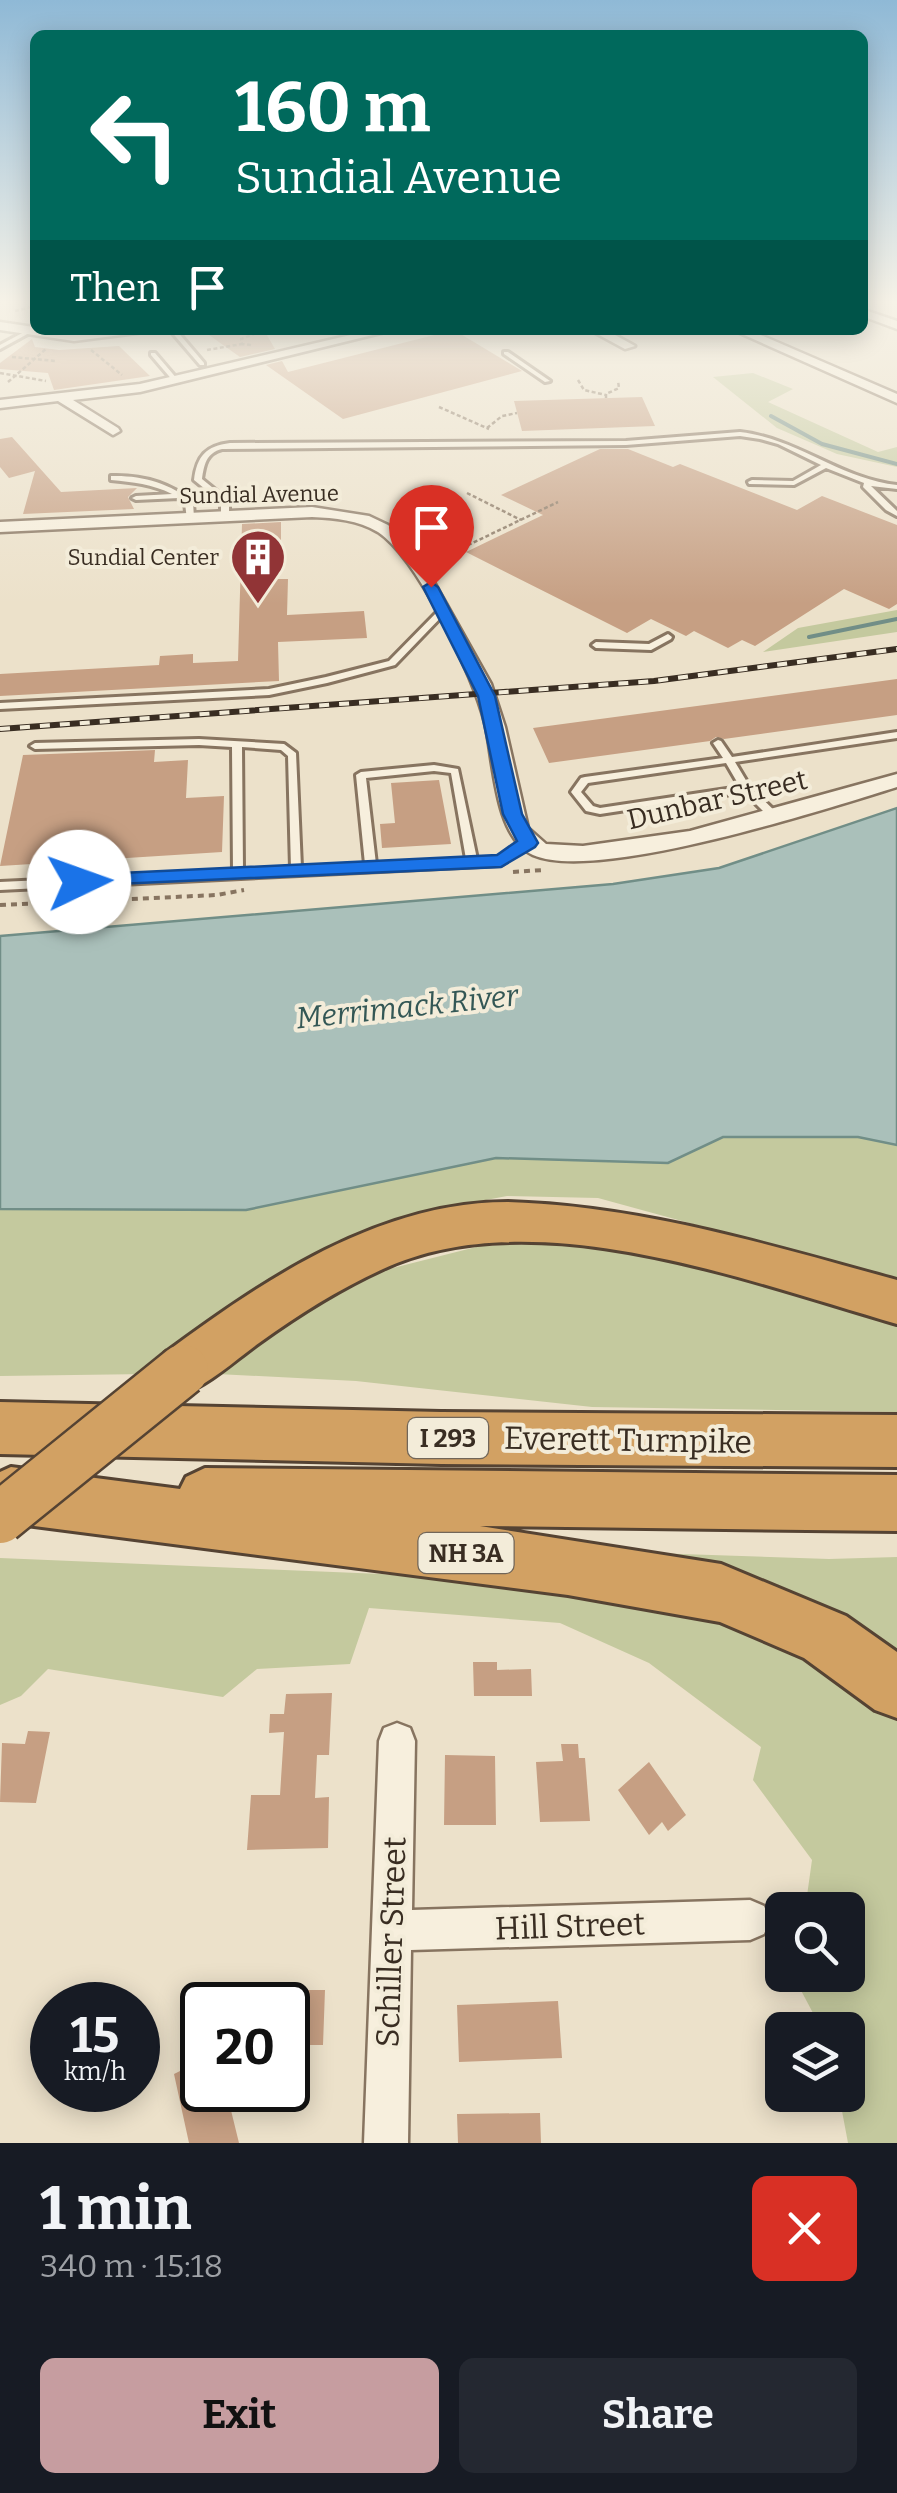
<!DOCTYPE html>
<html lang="en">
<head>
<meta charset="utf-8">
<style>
  body { margin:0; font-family:Bitter,serif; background:#242831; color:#f1f3f6; height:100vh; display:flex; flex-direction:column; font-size:38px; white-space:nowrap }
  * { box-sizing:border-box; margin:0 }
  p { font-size:32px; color:#9ea1a6 }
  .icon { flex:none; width:55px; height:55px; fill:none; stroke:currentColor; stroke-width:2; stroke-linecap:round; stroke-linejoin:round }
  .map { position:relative; height:2143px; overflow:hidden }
  .details { display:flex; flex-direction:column; background:#171b24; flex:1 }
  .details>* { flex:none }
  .hud { position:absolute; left:30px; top:30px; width:838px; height:305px; border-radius:15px; box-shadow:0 5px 25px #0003; background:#00695c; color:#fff; overflow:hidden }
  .fabs { position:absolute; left:765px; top:1892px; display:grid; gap:20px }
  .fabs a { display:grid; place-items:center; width:100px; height:100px; border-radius:15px; background:#171b24; box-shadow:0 5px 25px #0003; font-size:50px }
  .speed { position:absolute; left:30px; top:1982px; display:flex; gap:20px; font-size:50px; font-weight:700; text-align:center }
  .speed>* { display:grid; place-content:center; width:130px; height:130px; border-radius:50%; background:#171b24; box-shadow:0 5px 25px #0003; line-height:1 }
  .speed small { font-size:25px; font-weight:400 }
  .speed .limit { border:5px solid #111; border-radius:15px; background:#fff; color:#111 }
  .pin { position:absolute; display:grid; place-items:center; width:85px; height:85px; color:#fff; margin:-102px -42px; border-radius:50% 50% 50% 0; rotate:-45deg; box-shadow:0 0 10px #0007 }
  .pin .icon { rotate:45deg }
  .me { position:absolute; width:110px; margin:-55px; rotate:87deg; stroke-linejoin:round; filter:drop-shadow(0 0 8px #0008) }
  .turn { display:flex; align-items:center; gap:35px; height:210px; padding:0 40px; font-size:45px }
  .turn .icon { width:130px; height:130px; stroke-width:2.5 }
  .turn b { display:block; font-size:70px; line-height:85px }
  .then { display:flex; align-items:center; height:95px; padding:0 40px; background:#0003; gap:20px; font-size:38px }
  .round { display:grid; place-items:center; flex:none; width:105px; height:105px; border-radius:15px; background:#242831 }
  .summary { display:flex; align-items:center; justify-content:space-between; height:170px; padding:0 40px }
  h1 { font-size:60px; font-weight:700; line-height:75px }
  .primary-button { display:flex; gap:20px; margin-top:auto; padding:20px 40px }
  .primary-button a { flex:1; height:115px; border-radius:15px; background:#c69da0; color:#111; font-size:40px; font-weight:700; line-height:115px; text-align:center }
  .primary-button a+a { background:#242831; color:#f1f3f6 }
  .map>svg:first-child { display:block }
  .green { fill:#c4c99e }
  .water { fill:#aac0ba; stroke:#718e87; stroke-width:2.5 }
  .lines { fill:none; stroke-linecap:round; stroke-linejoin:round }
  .stream { stroke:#718e87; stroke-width:4 }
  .building { fill:#c69f83 }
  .service-casing { stroke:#877460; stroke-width:6 }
  .minor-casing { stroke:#877460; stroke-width:5 }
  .motorway-casing { stroke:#554333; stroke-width:6 }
  .path-far1 { stroke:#877460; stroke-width:2.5; stroke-dasharray:4 2.5; stroke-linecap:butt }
  .path { stroke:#877460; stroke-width:4; stroke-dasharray:6 5; stroke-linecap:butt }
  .service { fill:#f7efdd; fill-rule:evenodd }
  .minor { fill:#f7efdd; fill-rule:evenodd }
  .motorway { fill:#d2a163; fill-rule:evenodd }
  .rail-casing { stroke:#392d22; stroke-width:6 }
  .rail { stroke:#f3ecd9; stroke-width:4; stroke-dasharray:10; stroke-linecap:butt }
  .motorway-bridge-casing { stroke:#554333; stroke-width:55; stroke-linecap:butt }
  .motorway-bridge { stroke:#d2a163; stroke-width:50 }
  .route { fill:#1a73e8; stroke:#114b97; stroke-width:2.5 }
  .labels { text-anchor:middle; stroke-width:8; stroke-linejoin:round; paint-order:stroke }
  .far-street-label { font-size:22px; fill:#392d22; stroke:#f3ecd9 }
  .far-poi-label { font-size:22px; fill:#392d22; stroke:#f3ecd9; text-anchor:end }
  .shield { fill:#f3ecd9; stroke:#716659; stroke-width:2.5 }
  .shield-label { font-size:25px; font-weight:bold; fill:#392d22 }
  .street-label { font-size:28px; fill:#392d22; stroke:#f3ecd9 }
  .water-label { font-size:30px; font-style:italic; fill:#335755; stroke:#f3ecd9 }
  .near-street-label { font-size:32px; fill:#392d22; stroke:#f3ecd9 }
</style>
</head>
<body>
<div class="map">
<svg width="897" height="2143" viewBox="0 0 897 2143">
  <rect width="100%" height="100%" fill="#ece1ca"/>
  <path class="green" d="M753,373L793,389L768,402L878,452L897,447V467L837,454L777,428L713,377Z
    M897,610V632L763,652L798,628Z
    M723,1137H858L897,1145V1280L598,1198L507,1196L428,1211L355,1235L302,1262L228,1310L148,1374L0,1376V1209L246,1210L496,1158L668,1163Z
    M595,1241L897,1320V1412L592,1407L356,1381L217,1374L289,1315L381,1271L480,1246Z
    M651,1553L829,1559L897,1557V1663L851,1626Z
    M0,1558L382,1574L686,1603L806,1647L897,1714V2143H848L839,2095H848V2030H822L796,1981L797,1975H848V1910H805L812,1860L753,1780L761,1747L649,1663L560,1623L369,1608L350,1664L257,1669L223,1697L48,1669L21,1696L0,1705Z"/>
  <path class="water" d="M897,808V1145L858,1137H723L668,1163L496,1158L246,1210L0,1209V936L613,884L719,868Z"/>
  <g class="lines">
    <path class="stream" d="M771,416L822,444L897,464
      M809,637L897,619"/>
  </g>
  <path class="building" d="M202,330H264L275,349L240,357Z
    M454,330L522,371L343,419L266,365L282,361L288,372Z
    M32,339L35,347L59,350L119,346L150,376L54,390L48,373L0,369V363Z
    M642,397L655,426L522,431L514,401Z
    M12,437L61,492L137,488L128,497L134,509L23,514L35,471L9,478L0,467V439Z
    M600,449H628L673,467L680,464L797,510L822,496L897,525V604L889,609L844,589L755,646L742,640L728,648L694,631L686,636L651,619L627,633L466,552L543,515L501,495Z
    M281,522V543H275V579H288L287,615L364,611L367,638L278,642L279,681L0,696V674L159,665L160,656L193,654V663L238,661L242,524Z
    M897,679V715L724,739L716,737L710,741L549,763L533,728Z
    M155,750L154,762L188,760L186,798L224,796L222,852L0,866L23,755Z
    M439,780L451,844L382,848L380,824L395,823L391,783Z
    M473,1662H497V1670L531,1669L532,1696H474Z
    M332,1693L329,1755H317L315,1798L329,1797L328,1848L247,1850L251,1795H280L284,1732L269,1733L270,1714H284L286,1694Z
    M28,1731L50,1732L36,1803L0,1802L2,1743L25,1744Z
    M561,1744H578L579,1758H585L590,1821L540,1822L536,1762L563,1761Z
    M445,1755L495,1756L496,1825H444Z
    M649,1762L686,1815L668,1831L662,1822L649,1835L618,1790Z
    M288,1990H325L323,2045H288Z
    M558,2001L562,2058L459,2062L457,2005Z
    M197,2045L200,2058L202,2057V2090H226L239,2143H189L174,2074L184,2069L180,2054Z
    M540,2113L541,2143H458L457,2114Z"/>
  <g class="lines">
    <g class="service-casing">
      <path id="service" d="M170,330H176L204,363V365H200Z
        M26,331L31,332L0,349V345Z
        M504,352H508L550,381L545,382L504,354Z
        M151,353H155L178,380V382H174L151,355Z
        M740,432C799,439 838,478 897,485V489L871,486L897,511V516L886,510L863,487L864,483L826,468L794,485L749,484L748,482L752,480L793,481L821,465L778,444L760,439L740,436L626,445L222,449C206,453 204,465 202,479L229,501V516L225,518L221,516V502L194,480C197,456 206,446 230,443L626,441Z
        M111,476C141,475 170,483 193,502L194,518L187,520L185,503L179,498L136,500L132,498L136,496L172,494C152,484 133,482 111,480Z
        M440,609L447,611L395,665L327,683L269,695L0,709V703L269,689L326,677L389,661Z
        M668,634L672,637L671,639L651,650L596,648L592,645L596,642L649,644Z
        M897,732V738L735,762L750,787L780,816V820H772L744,792L600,814L586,811L571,792L581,778L585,777L723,758L713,743L718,740L721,741L732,757ZM726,763L740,787L600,808L593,806L581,792L588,783Z
        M199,739L284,744L296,753L301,867L365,864L356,775L361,772L434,765L458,769L477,859L499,858L524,841L528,840L533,843L501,865L0,890V882L233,871L232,747L199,745L35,749L30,746L35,743ZM242,747L281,750L288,756L291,868L243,870ZM434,771L451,773L466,859L376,864L366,778Z"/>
    </g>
    <g class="minor-casing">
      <path id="minor" d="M862,309L897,321V329L862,316Z
        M0,322L74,333L160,330L74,341L0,330Z
        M372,330H393L140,392L73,400L118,428L120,431L113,435L58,401L0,408V400L140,384Z
        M590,330H606L635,346L625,349Z
        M733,330H749L897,394V403Z
        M312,507L369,516L388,525L417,552L491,684L505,727L528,828L546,844L583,846L690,831L897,774V787C826,809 597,883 533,855C494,837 494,760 485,723C474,677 418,558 378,532C358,520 335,518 312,517L0,532V522Z
        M397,1723L410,1728L415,1741L412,1910L750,1900L764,1906L770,1920L764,1934L750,1940L411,1950L408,2143H364L379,1741L384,1728Z"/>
    </g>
    <g class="motorway-casing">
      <path id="motorway" d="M508,1202C642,1206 769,1245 897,1280V1324C747,1281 533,1199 383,1269C339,1289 298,1315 259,1343C234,1361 211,1383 183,1394L165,1387L157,1370L165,1353C265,1279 379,1202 508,1202Z
        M0,1402L441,1412L897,1415V1467L441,1464L0,1454Z
        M11,1467L180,1489L186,1477L205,1468L897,1475V1531L480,1526L721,1564L846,1616L897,1652V1718L875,1710L804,1658L720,1622L568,1595L11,1523L0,1518V1472Z"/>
    </g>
    <path class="path-far1" d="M15,311L35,306
      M251,345L242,344L241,339L265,330
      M91,350L122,375
      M207,350L242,344
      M12,357L56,361
      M0,373L46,381
      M578,380L584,390L606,395
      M8,382L46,349
      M606,398V394L619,388L618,381
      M439,407L489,429
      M487,428L502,416L517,413
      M467,493L521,520
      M462,548L558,502"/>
    <path class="path" d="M513,872L543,870
      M0,905L217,895L244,890"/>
    <use href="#service" class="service"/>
    <use href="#minor" class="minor"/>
    <use href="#motorway" class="motorway"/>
    <g class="rail-casing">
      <path id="rail" d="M0,729L654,681L897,649"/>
    </g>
    <use href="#rail" class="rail"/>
    <g class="motorway-bridge-casing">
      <path id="motorway-bridge" d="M0,1518L183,1370"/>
    </g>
    <use href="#motorway-bridge" class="motorway-bridge"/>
  </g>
  <linearGradient id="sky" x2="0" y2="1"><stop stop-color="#8fb9d6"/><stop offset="0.5" stop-color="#f6f2e7"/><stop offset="1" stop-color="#f6f2e7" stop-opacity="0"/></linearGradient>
  <rect width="897" height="604" fill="url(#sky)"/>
  <path class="route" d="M431,582L438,587L495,696L522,814L538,843L535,847L501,867L72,886L69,882L79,875L497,855L517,841L503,814L478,696L423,587Z"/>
  <defs>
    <g id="building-pin" transform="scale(2.875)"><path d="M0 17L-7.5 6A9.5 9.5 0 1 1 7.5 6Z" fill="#913436" stroke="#f3ecd9"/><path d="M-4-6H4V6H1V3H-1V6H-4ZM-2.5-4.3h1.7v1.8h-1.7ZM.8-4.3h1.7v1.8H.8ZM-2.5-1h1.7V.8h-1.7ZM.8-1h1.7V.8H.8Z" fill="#fff"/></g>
  </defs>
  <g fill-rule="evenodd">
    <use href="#building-pin" x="258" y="557"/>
  </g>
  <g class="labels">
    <g class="far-street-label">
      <text transform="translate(259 494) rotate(-1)" y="8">Sundial Avenue</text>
    </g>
    <g class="far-poi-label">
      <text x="219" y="565">Sundial Center</text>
    </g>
    <g class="shield">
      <rect x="408" y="1418" width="80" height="40" rx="8"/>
      <rect x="418.5" y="1533" width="95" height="40" rx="8"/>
    </g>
    <g class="shield-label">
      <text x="448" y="1447">I 293</text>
      <text x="466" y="1562">NH 3A</text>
    </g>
    <g class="street-label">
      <text transform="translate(717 799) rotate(-13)" y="10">Dunbar Street</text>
    </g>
    <g class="water-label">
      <text transform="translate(407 1007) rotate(-6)" y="10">Merrimack River</text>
    </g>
    <g class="near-street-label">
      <text transform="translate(628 1440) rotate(1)" y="11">Everett Turnpike</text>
      <text transform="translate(570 1926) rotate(-2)" y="11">Hill Street</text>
      <text transform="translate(391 1942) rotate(-88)" y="11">Schiller Street</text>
    </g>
  </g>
</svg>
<div class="fabs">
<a><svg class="icon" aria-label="search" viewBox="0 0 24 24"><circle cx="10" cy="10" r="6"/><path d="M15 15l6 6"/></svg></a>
<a><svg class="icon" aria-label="layers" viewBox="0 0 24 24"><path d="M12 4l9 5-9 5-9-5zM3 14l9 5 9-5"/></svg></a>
</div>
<div class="speed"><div>15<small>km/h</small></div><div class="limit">20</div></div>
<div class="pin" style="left:431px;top:587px;background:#d93025"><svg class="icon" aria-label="arrive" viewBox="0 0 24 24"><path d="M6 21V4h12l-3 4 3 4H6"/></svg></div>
<svg class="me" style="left:79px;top:882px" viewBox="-20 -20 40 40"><circle r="19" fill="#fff"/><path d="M0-13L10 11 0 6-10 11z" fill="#1a73e8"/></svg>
<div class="hud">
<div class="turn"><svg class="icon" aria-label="left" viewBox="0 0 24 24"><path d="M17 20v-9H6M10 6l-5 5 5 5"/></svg><div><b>160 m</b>Sundial Avenue</div></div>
<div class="then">Then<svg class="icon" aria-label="arrive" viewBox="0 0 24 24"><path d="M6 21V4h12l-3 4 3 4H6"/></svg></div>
</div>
</div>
<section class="details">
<div class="summary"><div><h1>1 min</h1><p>340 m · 15:18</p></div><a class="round" style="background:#d93025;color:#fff"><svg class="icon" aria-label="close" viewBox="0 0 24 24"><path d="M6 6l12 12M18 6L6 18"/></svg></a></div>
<div class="primary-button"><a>Exit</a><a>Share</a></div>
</section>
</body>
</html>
